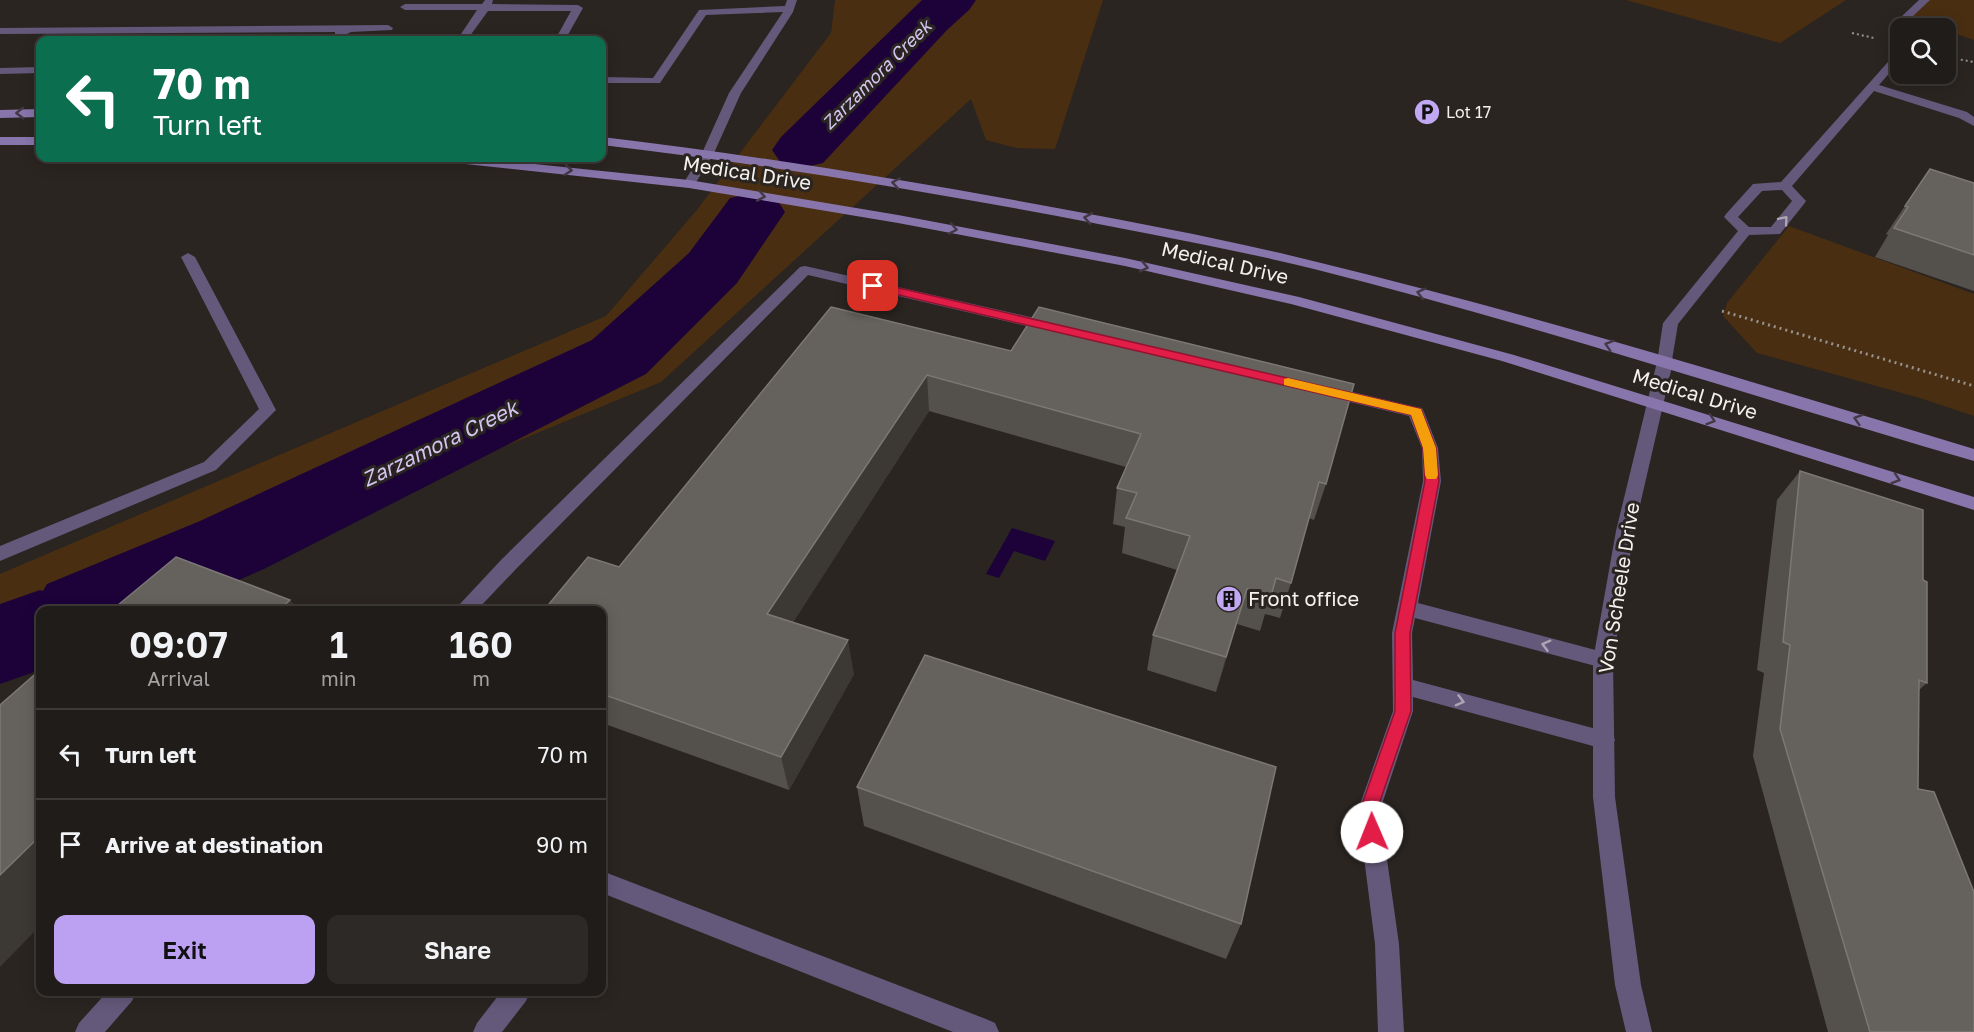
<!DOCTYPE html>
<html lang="en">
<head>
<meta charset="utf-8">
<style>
  body { margin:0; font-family:"Golos Text",sans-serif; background:#2d2926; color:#f1f3f6; height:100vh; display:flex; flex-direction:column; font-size:22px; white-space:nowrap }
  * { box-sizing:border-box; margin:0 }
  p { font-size:20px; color:#a2a1a2 }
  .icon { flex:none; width:33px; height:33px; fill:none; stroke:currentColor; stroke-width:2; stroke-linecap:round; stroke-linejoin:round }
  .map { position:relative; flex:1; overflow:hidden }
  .details { position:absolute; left:36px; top:606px; width:570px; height:390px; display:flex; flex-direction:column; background:#201c19; border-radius:12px; box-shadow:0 3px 15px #0003,0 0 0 2px #3d3a38 }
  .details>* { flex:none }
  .hud { position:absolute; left:36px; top:36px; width:570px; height:126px; border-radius:12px; box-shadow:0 3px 15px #0003,0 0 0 2px #3d3a38; background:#0b6e4f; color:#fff; overflow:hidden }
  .buttons { position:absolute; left:1890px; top:18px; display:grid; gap:12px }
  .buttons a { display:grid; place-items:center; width:66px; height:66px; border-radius:12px; background:#201c19; box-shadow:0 3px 15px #0003,0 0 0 2px #3d3a38; font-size:30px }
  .pin { position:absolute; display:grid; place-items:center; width:51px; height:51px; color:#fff; margin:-26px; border-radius:12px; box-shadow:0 3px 9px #0006 }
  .me { position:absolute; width:66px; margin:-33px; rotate:359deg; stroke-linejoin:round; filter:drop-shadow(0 0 4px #0008) }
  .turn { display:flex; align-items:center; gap:21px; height:126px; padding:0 18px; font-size:27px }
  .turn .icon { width:78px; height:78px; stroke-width:2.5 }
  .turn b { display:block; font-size:42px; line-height:51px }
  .eta { display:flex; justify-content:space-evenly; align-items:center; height:102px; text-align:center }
  .eta b { font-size:36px; font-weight:600; line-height:42px }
  .button { display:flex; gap:12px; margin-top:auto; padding:12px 18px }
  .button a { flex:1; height:69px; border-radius:12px; background:#bca0f2; color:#111; font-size:24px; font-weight:600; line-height:69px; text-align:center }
  .button a+a { background:#2d2926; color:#f1f3f6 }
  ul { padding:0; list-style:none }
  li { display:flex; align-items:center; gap:18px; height:90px; padding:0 18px; border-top:2px solid #3d3a38 }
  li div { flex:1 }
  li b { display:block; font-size:22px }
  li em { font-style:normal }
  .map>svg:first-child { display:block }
  .green { fill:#4a2e11 }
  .water { fill:#1d023a }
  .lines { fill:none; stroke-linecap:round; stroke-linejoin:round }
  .river { fill:#1d023a; fill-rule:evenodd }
  .path-far1 { stroke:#979390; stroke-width:2; stroke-dasharray:2 3; stroke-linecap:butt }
  .path { stroke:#979390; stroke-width:3; stroke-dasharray:2 4; stroke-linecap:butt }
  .lane { fill:#64597b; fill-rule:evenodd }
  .street { fill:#64597b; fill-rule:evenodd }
  .secondary { fill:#8875ac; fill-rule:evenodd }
  .wall { fill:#54504b }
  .shaded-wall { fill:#3c3833 }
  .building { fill:#65615d; stroke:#7c7874; stroke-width:1.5 }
  .oneway { stroke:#423944 }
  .oneway2 { stroke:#aca5b4 }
  .route { fill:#e11d48; stroke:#92132f; stroke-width:1.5 }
  .slow { fill:#f59e0b }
  .labels { text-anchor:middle; stroke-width:6; stroke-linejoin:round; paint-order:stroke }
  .far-poi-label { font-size:16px; fill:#f4f1ee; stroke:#2a2521; text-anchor:start }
  .far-water-label { font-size:18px; font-style:italic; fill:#d2c5f0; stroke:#2a2521 }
  .street-label { font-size:20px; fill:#f4f1ee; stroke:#2a2521 }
  .poi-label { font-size:20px; fill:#f4f1ee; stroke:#2a2521; text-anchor:start }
  .water-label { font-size:21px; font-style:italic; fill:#d2c5f0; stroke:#2a2521 }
</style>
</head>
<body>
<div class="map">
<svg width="1974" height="1032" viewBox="0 0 1974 1032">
  <rect width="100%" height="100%" fill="#2a2521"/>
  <path class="green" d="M835,0H1103L1055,149L1016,148L986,140L971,99L661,382L173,583L122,610H40V655L0,677V574L606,316L696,211L831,33Z
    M1626,0H1846L1780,43Z
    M1925,0H1974V40L1906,17Z
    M1789,226L1974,294V416L1920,398L1757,353L1723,316L1727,303Z"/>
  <path class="water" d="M1012,528L1055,541L1045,561L1014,551L999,578L986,574Z"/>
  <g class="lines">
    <path class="river" d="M922,0H976L969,10L947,30L823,163L802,168L781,163L772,150L781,137Z
      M753,193L776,198L785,212L737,283L646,374L264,569L170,610H40V670L0,684V604L40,590L43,591L47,584L200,521L592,340L689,253L730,198Z"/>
    <path class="path-far1" d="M1852,33L1874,38
      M1946,57L1974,62"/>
    <path class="path" d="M1722,311L1974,386"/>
    <path class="lane" d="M485,0H493L492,4L578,5L583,8L565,40H555L571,11H488L467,40H457L477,10H405L400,7L405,4H482Z
      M787,0H797L793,12L741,93L714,153L695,184L694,187H684L683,184L702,153L729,93L783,12L706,15L660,83H602V77L653,78L699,10L785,6Z
      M1919,0H1930L1911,18L1910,28L1900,29L1901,17Z
      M388,25L393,28L392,30L351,32L343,36H335V32L0,34V28Z
      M1900,52V61L1879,85L1967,112L1974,117V126L1959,118L1874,91L1792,186L1806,201L1804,204L1780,234L1749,235L1678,324L1671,366H1659L1657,362L1663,323L1738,231L1724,217L1726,214L1753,184L1781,182L1896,53ZM1782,190L1792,201L1771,227H1749L1738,217L1762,191Z
      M40,67V73L0,74V68Z
      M188,253L195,257L276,410L216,470L0,561V546L204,462L259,409L181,257Z
      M805,266L1052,322L1060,327L1052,332L808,275L516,569L477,610H457L459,605L502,559L800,267Z
      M1327,386L1416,407L1422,408L1424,412L1438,448L1441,481L1418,603L1603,652L1610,654L1613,660L1610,666L1603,668L1415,618L1412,633L1413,680L1604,731L1612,733L1615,740L1612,747L1604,749L1413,697V711L1380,810L1399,944L1404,1032H1378L1375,944L1358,810L1393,711L1392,633L1423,481L1422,448L1409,416L1321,395L1319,391L1321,387Z
      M602,871L986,1019L995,1023L999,1032H953L602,893Z
      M107,992H136L132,1001L105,1032H75L79,1023Z
      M501,992H530L526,1001L502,1032H473L477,1023Z"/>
    <path class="street" d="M1665,357L1673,362L1634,531L1613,660L1615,797L1641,985L1652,1032H1626L1615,985L1593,797V660L1616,531L1657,362Z"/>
    <path class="secondary" d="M40,109V117L0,118V110Z
      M0,137H40V145H0Z
      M602,137C754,155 906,180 1057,208C1143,224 1229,240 1313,261C1536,315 1755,383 1974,449V461C1754,397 1536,325 1314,269C1229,248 1143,233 1057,216C906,188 755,163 602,145Z
      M441,158H477L689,180L898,215L1125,258L1299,297L1514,355L1974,497V510L1502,361L1291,304L1125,266L898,223L689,188L447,162Z"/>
  </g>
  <path class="wall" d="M1930,169L1974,183V291L1875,257L1888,235L1886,234Z
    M831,307L1326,484L1314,520L1309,518L1291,583L1280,618L1265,614L1260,631L1237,624L1216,692L1147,670L1153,635L1177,570L1122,553L1125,527L1113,524L1117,488L1126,467L929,411L793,622L854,674L789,790L602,723V610L619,567Z
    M1800,471L1923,580L1927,683L1919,690L1918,789L1974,1032H1828L1753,756L1764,673L1757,670L1777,500Z
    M857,787L1241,924L1226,959L864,826Z"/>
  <path class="shaded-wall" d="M927,375L929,411L776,649L767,614Z
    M1247,589L1237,624L1216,692L1226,657Z
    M290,600L298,610H279Z
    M848,640L854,674L789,790L781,757Z
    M40,836V926L0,967V875Z"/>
  <path class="building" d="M1930,169L1974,183V255L1894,228L1908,207L1905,206Z
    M831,307L1011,351L1039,307L1354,384L1326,484L1319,482L1291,583L1276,578L1271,596L1247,589L1226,657L1153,635L1190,536L1126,518L1137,493L1117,488L1141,434L927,375L767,614L848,640L781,757L602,694V610H544L588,557L619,567Z
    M1800,471L1923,510V580L1927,582V683L1919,680L1918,789L1934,792L1974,892V1032H1870L1780,729L1790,645L1783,642Z
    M176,557L290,600L279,610H112Z
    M925,655L1276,767L1241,924L857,787Z
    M40,670V836L0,875V705Z"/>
  <defs><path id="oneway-chevron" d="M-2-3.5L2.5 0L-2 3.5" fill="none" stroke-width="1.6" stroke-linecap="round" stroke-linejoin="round" transform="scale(1.5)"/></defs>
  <g class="oneway">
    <use href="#oneway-chevron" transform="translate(20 113) rotate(179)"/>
    <use href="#oneway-chevron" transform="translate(568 170) rotate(6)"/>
    <use href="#oneway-chevron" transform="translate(896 183) rotate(-171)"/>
    <use href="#oneway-chevron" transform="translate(761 196) rotate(10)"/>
    <use href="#oneway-chevron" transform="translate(1088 218) rotate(-170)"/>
    <use href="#oneway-chevron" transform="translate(953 229) rotate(11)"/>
    <use href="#oneway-chevron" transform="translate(1144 267) rotate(13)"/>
    <use href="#oneway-chevron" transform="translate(1421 293) rotate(-166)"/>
    <use href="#oneway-chevron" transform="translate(1609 345) rotate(-163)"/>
    <use href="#oneway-chevron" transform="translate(1858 419) rotate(-163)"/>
    <use href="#oneway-chevron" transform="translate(1711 420) rotate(18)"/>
    <use href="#oneway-chevron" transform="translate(1896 479) rotate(18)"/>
  </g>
  <g class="oneway2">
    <use href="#oneway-chevron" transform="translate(1784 220) rotate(-50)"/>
    <use href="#oneway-chevron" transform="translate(1546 645) rotate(-165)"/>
    <use href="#oneway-chevron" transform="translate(1460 701) rotate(15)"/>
  </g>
  <path class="route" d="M873,282L1421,409L1436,448L1439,481L1410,633L1411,711L1377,810L1381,832L1378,838L1372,840L1366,838L1360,810L1395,711V633L1425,481L1423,448L1411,415L869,288V283Z"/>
  <path class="slow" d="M1288,378L1421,409L1436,448L1438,475L1436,479H1427L1425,475L1423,448L1411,415L1284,385V379Z"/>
  <defs>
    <g id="parking-disc" transform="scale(1.35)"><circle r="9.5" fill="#c1a8f3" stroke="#2a2521"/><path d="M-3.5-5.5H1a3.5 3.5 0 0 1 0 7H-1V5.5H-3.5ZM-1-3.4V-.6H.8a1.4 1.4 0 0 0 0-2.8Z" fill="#111"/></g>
    <g id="building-disc" transform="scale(1.35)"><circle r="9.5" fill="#c1a8f3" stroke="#2a2521"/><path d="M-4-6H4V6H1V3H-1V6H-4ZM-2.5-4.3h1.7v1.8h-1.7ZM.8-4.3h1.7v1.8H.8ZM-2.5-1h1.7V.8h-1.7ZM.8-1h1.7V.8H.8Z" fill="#111"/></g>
  </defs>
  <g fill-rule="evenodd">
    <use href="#parking-disc" x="1427" y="112"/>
    <use href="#building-disc" x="1229" y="599"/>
  </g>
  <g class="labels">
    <g class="far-poi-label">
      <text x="1446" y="118">Lot 17</text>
    </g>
    <g class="far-water-label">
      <text transform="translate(877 75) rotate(-45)" y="6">Zarzamora Creek</text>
    </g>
    <g class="street-label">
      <text transform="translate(747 173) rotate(9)" y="7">Medical Drive</text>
      <text transform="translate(1225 263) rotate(13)" y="7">Medical Drive</text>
      <text transform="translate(1695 394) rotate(17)" y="7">Medical Drive</text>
      <text transform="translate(1619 588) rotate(-81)" y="7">Von Scheele Drive</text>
    </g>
    <g class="poi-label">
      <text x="1248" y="606">Front office</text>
    </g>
    <g class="water-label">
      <text transform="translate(440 444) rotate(-26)" y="7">Zarzamora Creek</text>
    </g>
  </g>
</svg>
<div class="buttons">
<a><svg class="icon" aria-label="search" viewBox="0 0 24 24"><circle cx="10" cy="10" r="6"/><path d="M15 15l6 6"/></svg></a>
</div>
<div class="pin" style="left:873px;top:286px;background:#d93025"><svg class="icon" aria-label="arrive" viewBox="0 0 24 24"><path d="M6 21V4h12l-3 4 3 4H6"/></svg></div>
<svg class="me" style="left:1372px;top:832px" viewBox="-20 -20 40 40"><circle r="19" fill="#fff"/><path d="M0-13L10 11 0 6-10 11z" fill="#e11d48"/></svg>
<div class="hud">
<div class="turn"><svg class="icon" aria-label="left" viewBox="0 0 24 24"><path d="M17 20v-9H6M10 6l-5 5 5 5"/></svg><div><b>70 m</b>Turn left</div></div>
</div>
<section class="details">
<div class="eta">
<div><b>09:07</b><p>Arrival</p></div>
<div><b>1</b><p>min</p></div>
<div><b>160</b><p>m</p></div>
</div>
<ul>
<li><svg class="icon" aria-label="left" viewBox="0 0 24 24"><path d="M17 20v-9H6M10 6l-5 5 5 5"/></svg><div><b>Turn left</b></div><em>70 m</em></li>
<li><svg class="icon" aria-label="arrive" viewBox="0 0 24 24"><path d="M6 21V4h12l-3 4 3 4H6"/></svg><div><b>Arrive at destination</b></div><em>90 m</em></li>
</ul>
<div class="button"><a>Exit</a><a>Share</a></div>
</section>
</div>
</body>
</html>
